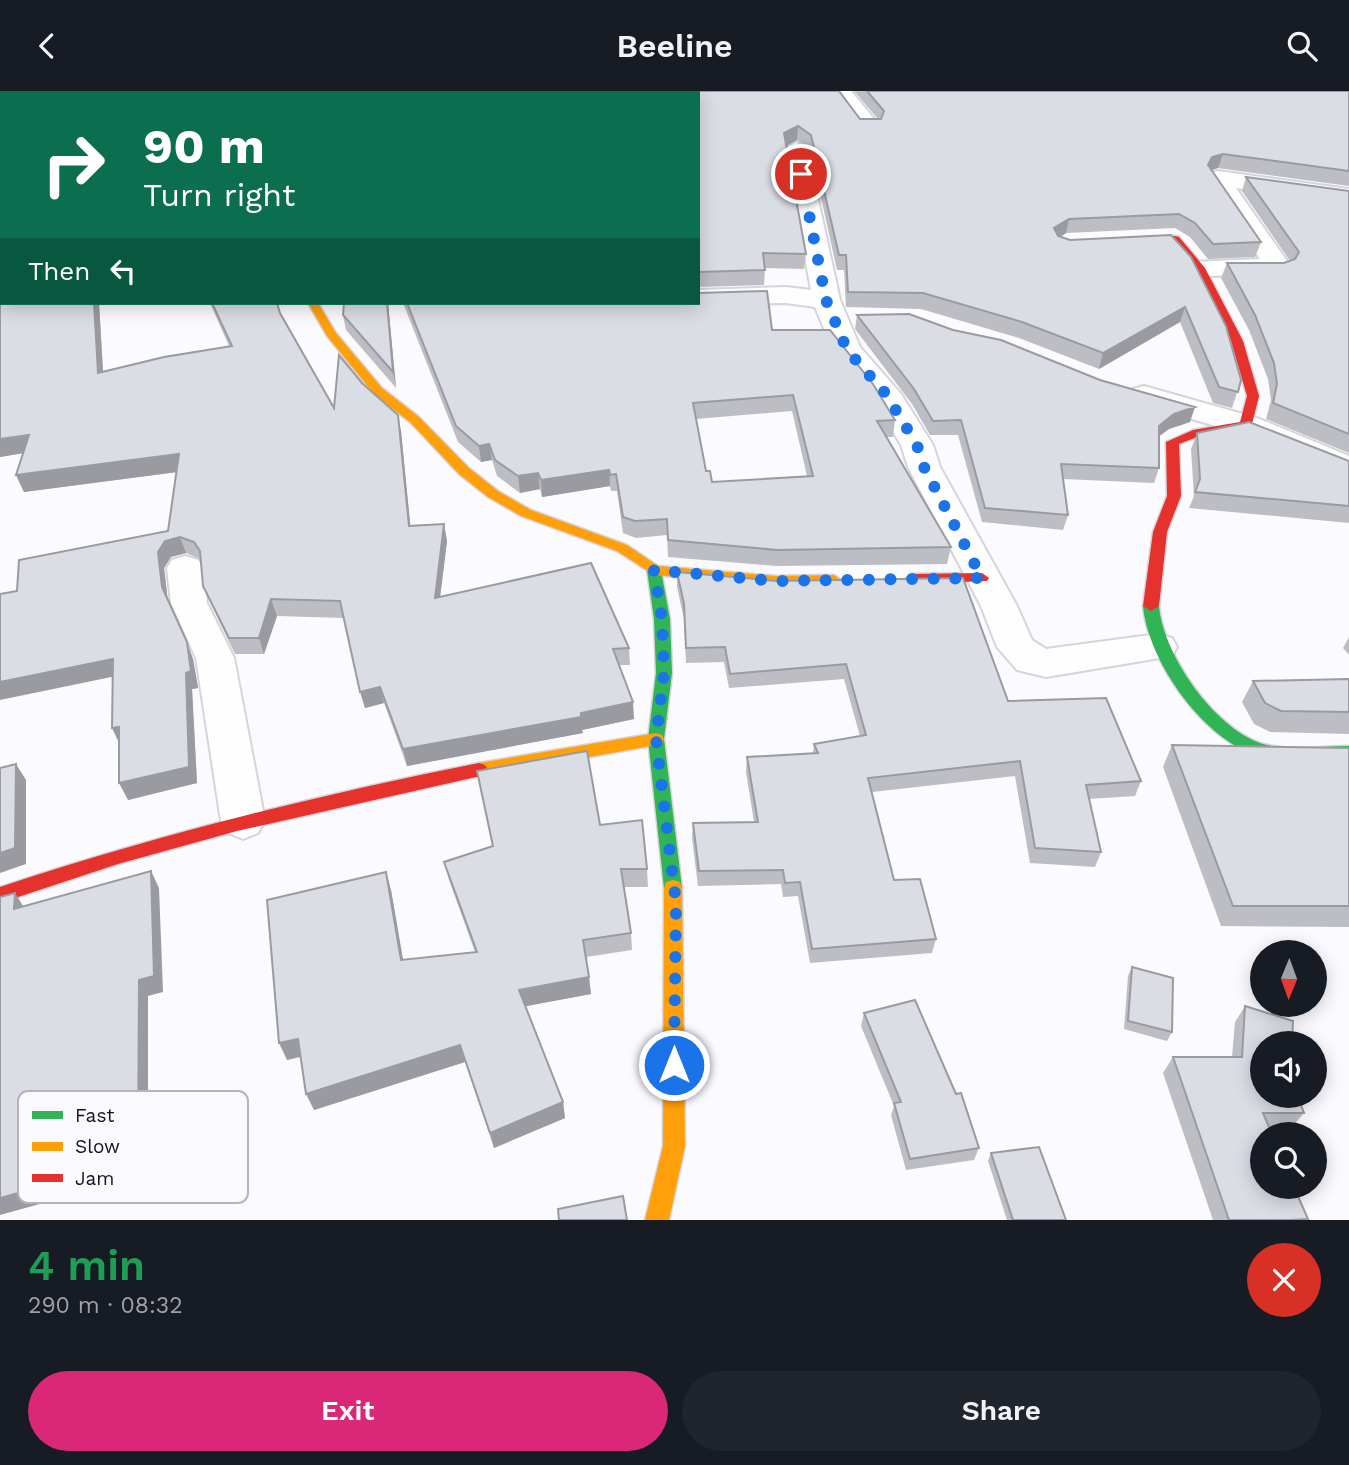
<!DOCTYPE html>
<html lang="en">
<head>
<meta charset="utf-8">
<style>
  body { margin:0; font-family:"Work Sans",sans-serif; background:#20242c; color:#f1f3f6; height:100vh; display:flex; flex-direction:column; font-size:26px; white-space:nowrap }
  * { box-sizing:border-box; margin:0 }
  p { font-size:23px; color:#9ea1a6 }
  .icon { flex:none; width:38px; height:38px; fill:none; stroke:currentColor; stroke-width:2; stroke-linecap:round; stroke-linejoin:round }
  .map { position:relative; height:1129px; overflow:hidden }
  .panel { display:flex; flex-direction:column; background:#171b24; flex:1 }
  .panel>* { flex:none }
  .banner { position:absolute; left:0px; top:0px; width:700px; height:214px; box-shadow:0 4px 18px #0003; background:#0b6e4f; color:#fff; overflow:hidden }
  .needle { width:46px; rotate:181deg }
  .buttons { position:absolute; left:1250px; top:849px; display:grid; gap:14px }
  .buttons a { display:grid; place-items:center; width:77px; height:77px; border-radius:50%; background:#171b24; box-shadow:0 4px 18px #0003; font-size:35px }
  .pin { position:absolute; display:grid; place-items:center; width:60px; height:60px; color:#fff; margin:-30px; border:4px solid #fff; border-radius:50%; box-shadow:0 2px 7px #0007 }
  .me { position:absolute; width:77px; margin:-38px; rotate:0deg; stroke-linejoin:round; filter:drop-shadow(0 0 5px #0008) }
  .turn { display:flex; align-items:center; gap:24px; height:147px; padding:0 28px; font-size:32px }
  .turn .icon { width:91px; height:91px; stroke-width:2.5 }
  .turn b { display:block; font-size:49px; line-height:60px }
  .then { display:flex; align-items:center; height:66px; padding:0 28px; background:#0003; gap:14px; font-size:26px }
  .round { display:grid; place-items:center; flex:none; width:74px; height:74px; border-radius:37px; background:#20242c }
  .head { display:flex; align-items:center; justify-content:space-between; height:119px; padding:0 28px }
  h1 { font-size:42px; font-weight:600; line-height:52px; color:#1e9e55 }
  .cta { display:flex; gap:14px; margin-top:auto; padding:14px 28px }
  .cta a { flex:1; height:80px; border-radius:42px; background:#db2777; color:#fff; font-size:28px; font-weight:600; line-height:80px; text-align:center }
  .cta a+a { background:#20242c; color:#f1f3f6 }
  header { display:flex; justify-content:space-between; align-items:center; height:91px; padding:0 28px; background:#171b24; font-size:32px; font-weight:600 }
  .map>svg:first-child { display:block }
  .lines { fill:none; stroke-linecap:round; stroke-linejoin:round }
  .street-casing { stroke:#d6d4db; stroke-width:4 }
  .fast-casing { stroke:#d6d4db; stroke-width:3 }
  .slow-casing { stroke:#d6d4db; stroke-width:3 }
  .jam-casing { stroke:#d6d4db; stroke-width:3 }
  .street { fill:#fefeff; fill-rule:evenodd }
  .fast { fill:#30b455; fill-rule:evenodd }
  .slow { fill:#ff9f0a; fill-rule:evenodd }
  .jam { fill:#e5322d; fill-rule:evenodd }
  .wall { fill:#bcbec4; fill-rule:evenodd }
  .shaded-wall { fill:#999ba0 }
  .building { fill:#dbdde4; stroke:#999ba0; stroke-width:2; fill-rule:evenodd }
  .route { stroke:#1a73e8; stroke-width:12; stroke-dasharray:0 21.6 }
  .key { fill:#faf9ff; stroke:#b5b4bb; stroke-width:2 }
  .key-label { font-size:19px; fill:#15121c }
</style>
</head>
<body>
<header><svg class="icon" aria-label="back" viewBox="0 0 24 24"><path d="M15 5l-7 7 7 7"/></svg>Beeline<svg class="icon" aria-label="search" viewBox="0 0 24 24"><circle cx="10" cy="10" r="6"/><path d="M15 15l6 6"/></svg></header>
<div class="map">
<svg width="1349" height="1129" viewBox="0 0 1349 1129">
  <rect width="100%" height="100%" fill="#fbfafe"/>
  <g class="lines">
    <g class="street-casing">
      <path id="street" d="M830,0H851L880,35L877,40H861Z
        M796,51L807,58L840,209L860,256L901,303L933,354L940,376L1017,515L1032,549L1046,558L1158,543L1172,547L1177,556L1172,565L1046,586L1017,579L997,556L981,515L908,376L901,354L873,307L833,259L815,216L786,212L688,213L698,212V199L786,196L811,199L785,58Z
        M1218,80L1349,98V112L1236,97L1291,176L1287,182L1278,184L1200,185L1191,183L1187,177L1191,171L1260,168L1206,87L1210,82Z
        M1144,295L1257,327L1349,365V387L1235,341L1133,310L1129,304L1133,298Z
        M185,465L198,469L203,477L207,512L234,567L265,730L258,742L243,748L228,742L221,730L196,567L171,512L167,477L172,469Z"/>
    </g>
    <g class="fast-casing">
      <path id="fast" d="M654,474L661,479L670,528L672,582L664,648L682,797L680,803L673,805L666,803L664,797L648,648L656,582L654,528L647,479Z
        M1151,510L1159,515C1163,564 1217,642 1267,654C1293,660 1323,655 1349,655V667C1321,668 1291,673 1264,667C1206,653 1148,571 1143,515Z"/>
    </g>
    <g class="slow-casing">
      <path id="slow" d="M308,212H318L336,242L382,297L419,326L469,377L498,400L531,419L627,454L658,475L776,485L834,484L841,489L834,494L776,495L654,484L617,460L521,425L488,406L459,383L411,332L374,303L327,245Z
        M656,642L662,644L664,648L662,652L656,654L479,686L473,684L470,679L473,674L479,672Z
        M673,789L680,791L682,797L685,1055L669,1129H645L663,1055L664,797L666,791Z"/>
    </g>
    <g class="jam-casing">
      <path id="jam" d="M1175,145L1179,146L1205,177L1243,250L1259,305L1251,337L1200,345L1179,353L1181,405L1167,441L1159,515L1151,520L1143,515L1153,441L1167,405L1166,351L1193,339L1240,331L1247,305L1231,250L1195,178L1172,151L1122,153L1117,150L1122,147Z
        M982,482L989,487L987,490L912,493L905,488L912,483Z
        M479,672L485,674L488,679L485,684L237,740L118,773L0,812V796C157,744 317,704 479,672Z"/>
    </g>
    <use href="#street" class="street"/>
    <use href="#fast" class="fast"/>
    <use href="#slow" class="slow"/>
    <use href="#jam" class="jam"/>
  </g>
  <path class="wall" d="M0,0H839L860,28H878L854,0H1349V95L1218,77L1212,79L1261,151L1255,166L1208,168L1190,146L1175,137L1066,142L1061,146L1070,149L1171,144L1191,166L1226,235L1241,289L1232,317L1213,312L1180,231L1099,278L1019,247L921,218L846,216L844,179H837L810,57L797,49L787,54L806,163L804,178L765,177L764,194L698,196V2H2V25H0Z
    M1246,86L1349,100V362L1266,328L1271,309L1268,288L1249,239L1221,187L1227,172H1284L1290,170L1242,100Z
    M0,107L2,212H99L103,280L229,255L210,212H277L280,222L334,317L401,340L410,434L444,433L447,450L440,506L629,557L630,574H619L634,628L582,639L583,642L407,675L384,612L365,617L344,527L277,525L264,563H235L210,511L203,495L200,468L186,462L171,466L164,477L168,510L193,568L198,597L192,598L197,692L128,709L119,651L113,586L17,500L168,440L177,381L24,401L16,384L23,362L0,366Z
    M344,212H388L396,297L346,239L343,224Z
    M403,212H698L772,239L895,329L893,346H886L951,456L947,473L776,475L668,466L667,444L636,447L623,442L617,400H611L610,395L542,406L540,398L520,402L497,385L492,369L481,371L458,351ZM792,320L807,385L712,391L706,380L696,328Z
    M857,224L1190,331L1169,338L1159,345V377L1154,392L1063,388L1068,424L1063,439L982,431L958,344H930L912,313L855,238Z
    M1197,342L1349,370V432L1189,417L1194,405L1191,358Z
    M677,481L1008,610L1141,690L1135,705L1089,708L1101,761L1095,776L1030,772L1015,685L872,701L894,789L936,848L932,862L810,872L798,805L783,806L781,793L698,795L692,747L693,732L754,731L746,681L747,666L813,662L814,653L860,645L844,588L729,597L724,571L686,572L684,528L677,496Z
    M1349,546V564L1343,557Z
    M1349,588V643L1270,641L1254,633L1242,611L1253,590Z
    M1172,654L1349,657V836L1221,835L1163,676Z
    M477,680L600,734L647,778L648,796H623L631,842L632,859L586,866L591,903L525,915L563,1011L565,1027L494,1057L465,971L314,1019L301,966L287,969L391,799L403,869L475,861L449,789L444,771L492,755Z
    M1132,876L1172,941L1167,950L1124,938L1128,885Z
    M1245,915L1262,952L1304,1022L1291,1037H1269L1308,1128L1307,1129H1213L1163,982L1173,966H1232L1235,931Z
    M864,922L979,1057L974,1069L906,1079L891,1024L894,1015L861,935Z
    M991,1062L1066,1129H1007L988,1070Z"/>
  <path class="shaded-wall" d="M0,12H2V25H0Z
    M798,35L797,49L784,56V42Z
    M1223,63L1218,77L1208,80V74L1212,66Z
    M1069,128L1066,142L1051,151L1054,137Z
    M94,212H99L104,298L98,282Z
    M387,212H388L396,297L393,281Z
    M1185,216L1180,231L1099,278L1103,262Z
    M1195,316L1190,331L1169,338L1154,349L1159,335L1174,323Z
    M398,324L401,340L412,451L409,435Z
    M29,344L36,360L0,366V348Z
    M489,353L492,369L481,371L479,355Z
    M179,363L185,380L24,401L16,384Z
    M609,379L610,395L542,406L541,389Z
    M538,382L540,398L520,402L518,385Z
    M444,433L447,450L438,523L435,507Z
    M180,446L186,462L171,466L164,477L168,512L162,496L158,461L165,450Z
    M271,508L277,525L264,563L259,547Z
    M187,551L193,568L198,597L192,598L197,692L128,709L119,692L186,582Z
    M113,568L121,584L0,609V591Z
    M380,596L384,612L365,617L360,601Z
    M633,611L634,628L582,639L583,642L407,675L403,658Z
    M119,636L120,654L112,637Z
    M16,673L26,689V773L0,782V762Z
    M151,780L159,797L163,901L148,905V1083L0,1124V1107L139,889Z
    M386,781L391,799L406,886L401,869Z
    M15,802L25,818H14Z
    M589,886L591,903L522,916L519,899Z
    M298,948L306,964L287,969L279,952Z
    M460,954L465,971L314,1019L306,1003Z
    M563,1011L565,1027L494,1057L490,1042Z"/>
  <path class="building" d="M0,0H839L860,28H881L884,20L867,0H1349V80L1223,63L1212,66L1208,74L1261,151L1213,153L1195,132L1179,123L1069,128L1054,137L1058,145L1070,149L1171,144L1191,166L1226,235L1241,289L1238,301L1219,296L1185,216L1103,262L1022,231L923,202L848,201L846,164H839L811,44L798,35L784,42L806,163L763,162L765,179L698,181V2H2V12H0Z
    M1246,86L1349,100V343L1273,312L1277,293L1274,272L1255,224L1227,172H1284L1295,168L1299,161Z
    M0,107H2V212H94L98,282L164,266L232,255L212,212H277L280,222L334,317L339,264L362,292L398,324L409,435L444,433L435,507L591,472L629,557L613,558L633,611L581,622V626L403,658L380,596L360,601L340,510L271,508L259,547H229L203,495L200,460L194,451L180,446L165,450L158,461L162,496L187,551L191,580L186,582L189,676L119,692V636L112,637L113,568L0,591V503L17,500L19,469L168,440L179,363L16,384L29,344L0,348Z
    M767,200L772,239H830L873,293L895,329L877,330L951,456L777,459L668,449L667,428L635,430L623,426L616,383L610,384L609,379L541,389L538,382L518,385L495,369L489,353L479,355L456,335L407,212H698V202ZM793,304L813,385L712,391L710,380H706L693,312Z
    M344,212H387L393,281L343,224Z
    M909,223L953,239L1001,249L1100,289L1195,316L1174,323L1159,335V377L1061,373L1068,424L985,417L961,329L933,330L914,298L857,224Z
    M1249,331L1349,370V415L1195,401L1200,388L1197,342Z
    M677,481L777,490L963,487L1008,610L1106,607L1141,690L1086,694L1101,761L1035,757L1020,670L868,687L894,789L920,788L936,848L812,858L800,791L785,792L783,779L699,780L693,732L758,731L747,666L818,662L814,653L866,644L846,573L730,583L725,556L686,557L684,513Z
    M1349,588V621L1281,620L1265,612L1253,590Z
    M1172,654L1349,657V815H1233Z
    M587,660L600,734L642,729L647,778H621L631,842L583,849L589,886L519,899L563,1011L490,1042L460,954L306,1003L298,948L279,952L267,809L386,781L401,869L477,861L444,771L493,755L477,680Z
    M16,673L15,757L0,762V677Z
    M151,780L154,885L139,889L138,1069L0,1107V806L15,802L14,818Z
    M1132,876L1173,887L1172,941L1128,930Z
    M915,909L956,1003L961,1002L979,1057L910,1068L894,1012L901,1011L864,922Z
    M1245,915L1293,930L1292,952H1262V1004H1297L1304,1022H1263L1272,1043H1262V1096H1294L1308,1128L1290,1129H1229L1173,966H1242Z
    M1039,1056L1066,1129H1013L991,1062Z
    M623,1105L627,1129H559L558,1118Z"/>
  <g class="lines">
    <path class="route" d="M674,974L676,812L656,648L664,582L662,528L654,479L776,490L982,487L924,376L917,354L886,303L847,259L826,209L801,83"/>
  </g>
  <rect x="18" y="1000" width="230" height="112" rx="10" class="key"/>
  <rect x="32" y="1020" width="31" height="8" fill="#30b455"/>
  <rect x="32" y="1051" width="31" height="9" fill="#ff9f0a"/>
  <rect x="32" y="1083" width="31" height="8" fill="#e5322d"/>
  <g class="key-label">
    <text x="75" y="1031">Fast</text>
    <text x="75" y="1062">Slow</text>
    <text x="75" y="1094">Jam</text>
  </g>
</svg>
<div class="buttons">
<a><svg class="needle" viewBox="-14 -14 28 28"><path d="M0-13l5 13h-10z" fill="#e53935"/><path d="M0 13l5-13h-10z" fill="#9ea1a6"/></svg></a>
<a><svg class="icon" aria-label="sound" viewBox="0 0 24 24"><path d="M4 9h4l5-4v14l-5-4H4zM17 9q2 3 0 6"/></svg></a>
<a><svg class="icon" aria-label="search" viewBox="0 0 24 24"><circle cx="10" cy="10" r="6"/><path d="M15 15l6 6"/></svg></a>
</div>
<div class="pin" style="left:801px;top:83px;background:#d93025"><svg class="icon" aria-label="arrive" viewBox="0 0 24 24"><path d="M6 21V4h12l-3 4 3 4H6"/></svg></div>
<svg class="me" style="left:674px;top:974px" viewBox="-20 -20 40 40"><circle r="17" fill="#1a73e8" stroke="#fff" stroke-width="3"/><path d="M0-11L8 9 0 5-8 9z" fill="#fff"/></svg>
<div class="banner">
<div class="turn"><svg class="icon" aria-label="right" viewBox="0 0 24 24"><path d="M7 20v-9h11M14 6l5 5-5 5"/></svg><div><b>90 m</b>Turn right</div></div>
<div class="then">Then<svg class="icon" aria-label="left" viewBox="0 0 24 24"><path d="M17 20v-9H6M10 6l-5 5 5 5"/></svg></div>
</div>
</div>
<section class="panel">
<div class="head"><div><h1>4 min</h1><p>290 m · 08:32</p></div><a class="round" style="background:#d93025;color:#fff"><svg class="icon" aria-label="close" viewBox="0 0 24 24"><path d="M6 6l12 12M18 6L6 18"/></svg></a></div>
<div class="cta"><a>Exit</a><a>Share</a></div>
</section>
</body>
</html>
